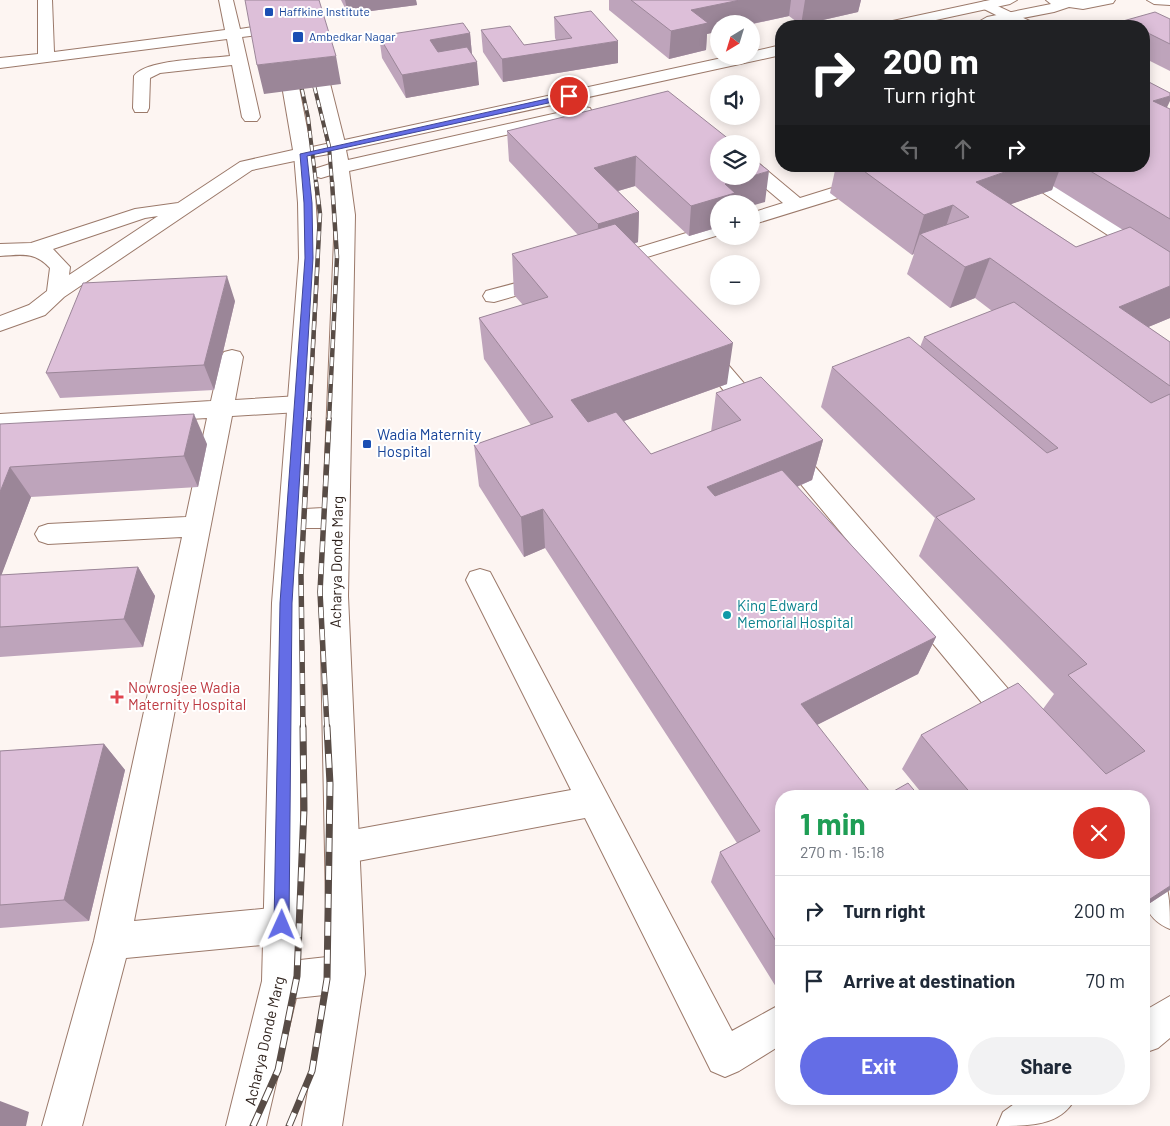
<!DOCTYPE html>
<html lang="en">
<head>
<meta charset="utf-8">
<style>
  body { margin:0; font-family:Barlow,sans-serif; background:#f2f2f3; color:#1f2937; height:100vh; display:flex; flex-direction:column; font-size:19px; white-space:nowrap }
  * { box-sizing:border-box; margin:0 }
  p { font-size:16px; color:#747a83 }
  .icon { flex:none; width:28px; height:28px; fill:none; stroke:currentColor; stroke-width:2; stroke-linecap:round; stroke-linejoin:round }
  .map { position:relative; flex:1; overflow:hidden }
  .details { position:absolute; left:775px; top:790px; width:375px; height:315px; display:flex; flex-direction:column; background:#fff; border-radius:20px; box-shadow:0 2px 12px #0003 }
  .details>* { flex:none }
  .guide { position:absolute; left:775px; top:20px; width:375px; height:152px; border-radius:20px; box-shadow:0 2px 12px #0003; background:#202124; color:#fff; overflow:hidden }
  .needle { width:32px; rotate:218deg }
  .tools { position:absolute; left:710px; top:15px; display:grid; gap:10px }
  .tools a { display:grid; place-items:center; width:50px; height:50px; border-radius:50%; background:#fff; box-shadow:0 2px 12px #0003; font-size:25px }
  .pin { position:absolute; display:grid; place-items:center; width:42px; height:42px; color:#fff; margin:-21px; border:2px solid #fff; border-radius:50%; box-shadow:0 1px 5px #0007 }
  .me { position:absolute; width:55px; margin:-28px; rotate:1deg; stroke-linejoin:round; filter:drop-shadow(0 0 4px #0008) }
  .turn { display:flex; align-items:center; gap:18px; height:105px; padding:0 25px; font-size:22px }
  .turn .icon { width:65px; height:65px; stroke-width:2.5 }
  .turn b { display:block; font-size:35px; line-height:42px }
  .lanes { display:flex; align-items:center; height:48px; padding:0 25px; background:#0003; justify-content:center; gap:25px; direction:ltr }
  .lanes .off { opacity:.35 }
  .round { display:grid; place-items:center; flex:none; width:52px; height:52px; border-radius:26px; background:#f2f2f3 }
  .head { display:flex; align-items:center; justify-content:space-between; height:85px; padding:0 25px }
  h1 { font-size:30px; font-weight:700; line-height:38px; color:#1e9e55 }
  .button { display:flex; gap:10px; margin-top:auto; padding:10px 25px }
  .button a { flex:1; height:58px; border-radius:30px; background:#646de6; color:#fff; font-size:20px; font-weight:700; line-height:58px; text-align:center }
  .button a+a { background:#f2f2f3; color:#1f2937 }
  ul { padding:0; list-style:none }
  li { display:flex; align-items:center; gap:15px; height:70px; padding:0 25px; border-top:1px solid #e0e1e3 }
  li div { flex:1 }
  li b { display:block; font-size:19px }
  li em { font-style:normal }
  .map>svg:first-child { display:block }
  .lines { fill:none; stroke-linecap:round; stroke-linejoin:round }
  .minor-casing { stroke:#9b796a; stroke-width:2 }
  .major-casing { stroke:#9b796a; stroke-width:2 }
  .minor { fill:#fff; fill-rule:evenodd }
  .major { fill:#fff; fill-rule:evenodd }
  .rail-far3-casing { stroke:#584c46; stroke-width:4 }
  .rail-far2-casing { stroke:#584c46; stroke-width:4.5 }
  .rail-far1-casing { stroke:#584c46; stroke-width:5.5 }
  .rail-casing { stroke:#584c46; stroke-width:7 }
  .rail-far3 { stroke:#fff; stroke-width:2.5; stroke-dasharray:7; stroke-linecap:butt }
  .rail-far2 { stroke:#fff; stroke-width:3; stroke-dasharray:9; stroke-linecap:butt }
  .rail-far1 { stroke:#fff; stroke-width:4; stroke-dasharray:11; stroke-linecap:butt }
  .rail { stroke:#fff; stroke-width:5; stroke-dasharray:14; stroke-linecap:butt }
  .wall { fill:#bea4bb; fill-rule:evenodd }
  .shaded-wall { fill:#9b8698 }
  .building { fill:#ddbfd9; stroke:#9b8698 }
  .route { fill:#646de6; stroke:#414796 }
  .transit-dot { fill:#1a4fb4; stroke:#fff; stroke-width:2 }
  .culture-dot { fill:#0f9aa8; stroke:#fff; stroke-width:2 }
  .health-dot { fill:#e0444e; stroke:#fff; stroke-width:2 }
  .labels { text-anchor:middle; stroke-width:4; stroke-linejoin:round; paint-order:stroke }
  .far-transit-label { font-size:12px; fill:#164399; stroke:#fff; text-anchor:start }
  .transit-label { font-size:15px; fill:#164399; stroke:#fff; text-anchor:start }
  .street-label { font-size:15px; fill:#2c1f19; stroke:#fff }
  .culture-label { font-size:15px; fill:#0d838f; stroke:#fff; text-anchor:start }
  .health-label { font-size:15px; fill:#be3a42; stroke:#fff; text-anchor:start }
</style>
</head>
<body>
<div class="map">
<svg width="1170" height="1126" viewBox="0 0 1170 1126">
  <rect width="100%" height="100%" fill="#fdf5f2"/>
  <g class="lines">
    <g class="minor-casing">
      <path id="minor" d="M38,0H52L54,52L225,30L219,0H233L240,29L272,24L268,0H282L312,154L309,158L252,170L64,297L45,315L0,331V316L29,305L47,291L50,268C34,251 21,255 0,256V244L31,243L135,209L178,203L240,162L293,150L273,33L242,37L260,117L257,121H245L242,117L232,65L160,73L150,78L149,108L147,112H135L133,108L134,76C146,59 209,59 230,56L227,39L0,68V58L38,54ZM158,216L69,275L70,267L53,249L145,218Z
        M295,0H309L346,147L343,151H331L328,147Z
        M987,1L1034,23L1036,26H1018L982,8L980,5L982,2Z
        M751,161L757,162L800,198L903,166H932L929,170L751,225V213L783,203L751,176Z
        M1002,166H1024L1154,248L1157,252L1154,256L1147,258L1140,256Z
        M719,223V235L608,269L601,267L598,263L601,259Z
        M550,274L557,276L560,280L557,284L494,302L486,301L483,296L486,291Z
        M704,344L712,346L767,410L770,416L767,422L758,424L749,422L696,356L693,351L696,346Z
        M232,350L240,352L243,357L235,400L299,396L307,398L311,404L307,410L299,412L232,416L134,921L282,907L295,912L300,925L295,938L282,943L126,958L82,1126H42L94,941L182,537L48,544L39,541L35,534L39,527L48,524L186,517L207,418L0,430V414L211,401L221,357L224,352Z
        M789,444L798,447L1029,713L1034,723L1029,733L1018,737L1007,733L780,459L777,453L780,447Z
        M480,569L490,572L732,1031L781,1004V1045L739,1071L725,1077L711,1071L585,818L342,864L330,860L325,848L330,836L342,832L571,790L466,580L470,572Z
        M1144,859C1170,873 1170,898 1170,929C1138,916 1142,888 1144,859Z"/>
    </g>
    <g class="major-casing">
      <path id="major" d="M990,0H1017L1010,4L908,26H881L888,22Z
        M1046,0H1115L1113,3L1083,9L1069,7L1054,12L987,25L980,21L987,17L1051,4Z
        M1147,0H1170V5L1154,4Z
        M781,45V55L346,150L348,160L584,107L590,108L592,112L590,116L584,117L349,171L355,215L348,596L365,974L342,1126H302L324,995L296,998L266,1126H226L262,981L272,603L299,258L298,203L294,154L297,150L303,149L731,56H751V52ZM329,154L330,164L314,169L312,157ZM331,175L335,215L323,508L305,509L319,258L314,176L321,178ZM304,528H323L320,596L327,957L300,960V603Z
        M1170,996V1038L1158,1048L1144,1053V1011Z
        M1021,1099H1075C1060,1126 1030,1126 997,1126L1003,1112Z"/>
    </g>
    <use href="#minor" class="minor"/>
    <use href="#major" class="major"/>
    <g class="rail-far3-casing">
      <path id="rail-far3" d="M311,73L329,146L332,183
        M299,76L308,117L316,183"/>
    </g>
    <g class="rail-far2-casing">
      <path id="rail-far2" d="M309,420L320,214L316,182
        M329,420L337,257L332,182"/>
    </g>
    <g class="rail-far1-casing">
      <path id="rail-far1" d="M303,728L301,575L309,419
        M327,728L320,592L329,419"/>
    </g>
    <g class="rail-casing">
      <path id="rail" d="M253,1126L278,1070L297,976L304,809L303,727
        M289,1126L312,1071L327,979L330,784L327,727"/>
    </g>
    <use href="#rail-far3" class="rail-far3"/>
    <use href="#rail-far2" class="rail-far2"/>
    <use href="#rail-far1" class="rail-far1"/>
    <use href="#rail" class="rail"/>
  </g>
  <path class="wall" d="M341,0H416L417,5L348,14Z
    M609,0H861L858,12L801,25L789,16L707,34L706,50L669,59L609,10Z
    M554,17L618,63L503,82L483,52L481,30L524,45L556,40L555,38Z
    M1170,19V71L1144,58V26H1120L1123,21Z
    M470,33L472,55L479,85L406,98L382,58L379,36Z
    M668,91L765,202L719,204V227L689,236L635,186L618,191L639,212L638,242L634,244L727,384L624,421L651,454L711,432L716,393L823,440L812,480L797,487L936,637L918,674L817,725L781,796V995L711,882L720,852L737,843L545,548L524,557L479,486L474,445L531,425L484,359L479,318L523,305L514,295L512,254L578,235L509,161L507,131Z
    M1167,108L1170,109V318L1148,327L1170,342V890L1144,907V796H924L902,769L921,735L1043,709L1054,694L919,556L935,518L821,407L832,367L920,347L924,337L992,311L975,298L950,308L907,274L914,254L912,255L830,193L836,166H1144ZM1053,186L1123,230L1076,247L1011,204L1052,190Z
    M235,301L214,390L60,398L46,373Z
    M0,424L207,444L198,487L31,497L1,575L138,567L155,596L143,647L0,657Z
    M104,744L125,770L89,921L0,928V751Z"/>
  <path class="shaded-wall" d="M345,0H416L417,5L348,14Z
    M740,0H791L789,16L751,24H719V31L707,34L706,50L669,59L671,31L691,10Z
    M805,0H861L858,12L801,25Z
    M470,33L472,55L433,62L430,40Z
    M618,41V63L503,82L502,59Z
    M336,56L341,84L264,94L257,65Z
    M477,62L479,85L406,98L402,75Z
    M1170,96V101L1159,124L1153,101Z
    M636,156L635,186L594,198V168Z
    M1022,166H1061L1052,190L968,219L976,182Z
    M769,171L765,202L751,206V204H719V227L689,236L691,206L725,184Z
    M953,205L940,245L920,234L913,254L912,255L924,215Z
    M639,212L638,242L597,255L598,224Z
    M990,258L975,298L950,308L965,267Z
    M227,276L235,301L214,390L204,365Z
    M1170,286V318L1110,343L1119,307Z
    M733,343L727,384L571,440V400Z
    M194,414L207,444L198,487L184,456Z
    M823,440L812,480L701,527L707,487Z
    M10,467L31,497L0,579V492Z
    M543,509L545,548L524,557L521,517Z
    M138,567L155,596L143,647L124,619Z
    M936,637L918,674L789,739L801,704Z
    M104,744L125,770L89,921L64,900Z
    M1170,886V890L1144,907V903Z
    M0,1101L29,1112L26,1126H0Z"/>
  <path class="building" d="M245,0H319L336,56L257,65Z
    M631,0H740L691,10L708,23L671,31Z
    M591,11L618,41L502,59L481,30L510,26L524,45L572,38L554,17Z
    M1155,12L1170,19V44L1144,31V26H1134L1123,21Z
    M463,23L470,33L430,40L438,52L467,47L477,62L402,75L379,36Z
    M1147,81L1170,93V96L1153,101L1170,109V219L1082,166H1144V82Z
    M668,91L735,144H719V176H751V157L769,171L725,184L735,193L691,206L636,156L594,168L639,212L598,224L507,131Z
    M857,166H1022L976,182L1076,247L1130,227L1170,252V286L1119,307L1170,342V386L990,258L965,267L920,234L969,217L953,205L924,215Z
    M615,224L733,343L571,400L588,422L616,412L651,454L741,420L716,393L761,377L823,440L707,487L715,496L782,470L936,637L801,704L873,796H781V949L720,852L760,831L543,509L521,517L474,445L553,417L479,318L548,297L512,254Z
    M227,276L204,365L46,373L83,283Z
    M1014,302L1151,403L1170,394V886L1144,903V796H973L921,735L1018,683L1106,774L1145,751L1068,675L1087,664L936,517L975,499L832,367L909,337L1047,453L1058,448L924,337Z
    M194,414L184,456L10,467L0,492V424Z
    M138,567L124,619L0,627V575Z
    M104,744L64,900L0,905V751Z
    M908,783L919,796H885Z"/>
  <path class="route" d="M569,94L571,98L307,156L312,203L313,258L292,603L289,925L287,930L282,932L277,930L274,925L280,603L305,258L304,203L300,154Z"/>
  <g class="transit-dot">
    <rect x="264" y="7" width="10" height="10" rx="2.5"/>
    <rect x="292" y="31" width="12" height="12" rx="2.5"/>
    <rect x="362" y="439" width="10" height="10" rx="2.5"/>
  </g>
  <circle class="culture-dot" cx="727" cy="615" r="5"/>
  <path class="health-dot" d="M114.5 689.5h5v5h5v5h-5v5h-5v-5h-5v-5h5z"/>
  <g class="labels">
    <g class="far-transit-label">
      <text x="279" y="16">Haffkine Institute</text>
      <text x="309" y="41">Ambedkar Nagar</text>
    </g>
    <g class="transit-label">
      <text x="377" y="440">Wadia Maternity<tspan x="377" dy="17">Hospital</tspan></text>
    </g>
    <g class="street-label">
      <text transform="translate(337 562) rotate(-89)" y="5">Acharya Donde Marg</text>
      <text transform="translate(265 1041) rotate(-77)" y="5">Acharya Donde Marg</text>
    </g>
    <g class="culture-label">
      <text x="737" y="611">King Edward<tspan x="737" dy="17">Memorial Hospital</tspan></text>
    </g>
    <g class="health-label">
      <text x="128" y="693">Nowrosjee Wadia<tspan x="128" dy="17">Maternity Hospital</tspan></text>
    </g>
  </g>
</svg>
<div class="tools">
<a><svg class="needle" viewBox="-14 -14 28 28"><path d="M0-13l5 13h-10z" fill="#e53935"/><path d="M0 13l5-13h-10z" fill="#747a83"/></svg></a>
<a><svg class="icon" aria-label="sound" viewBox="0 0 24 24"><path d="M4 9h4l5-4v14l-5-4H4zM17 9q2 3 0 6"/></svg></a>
<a><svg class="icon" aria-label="layers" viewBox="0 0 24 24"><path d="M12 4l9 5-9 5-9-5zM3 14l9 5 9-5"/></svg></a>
<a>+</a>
<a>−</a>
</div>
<div class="pin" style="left:569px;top:96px;background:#d93025"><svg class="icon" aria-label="arrive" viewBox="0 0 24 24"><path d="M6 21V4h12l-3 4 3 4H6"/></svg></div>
<svg class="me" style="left:282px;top:925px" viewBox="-20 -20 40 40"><path d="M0-17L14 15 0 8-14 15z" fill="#646de6" stroke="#fff" stroke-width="4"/></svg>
<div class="guide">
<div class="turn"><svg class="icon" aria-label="right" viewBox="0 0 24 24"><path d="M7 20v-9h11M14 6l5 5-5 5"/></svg><div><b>200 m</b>Turn right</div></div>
<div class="lanes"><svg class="icon off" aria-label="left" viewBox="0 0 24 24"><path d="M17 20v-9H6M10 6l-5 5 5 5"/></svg><svg class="icon off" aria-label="ahead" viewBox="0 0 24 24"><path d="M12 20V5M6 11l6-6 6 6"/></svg><svg class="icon" aria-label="right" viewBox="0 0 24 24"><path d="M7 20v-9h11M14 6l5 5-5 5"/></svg></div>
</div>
<section class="details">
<div class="head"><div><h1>1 min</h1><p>270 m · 15:18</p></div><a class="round" style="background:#d93025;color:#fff"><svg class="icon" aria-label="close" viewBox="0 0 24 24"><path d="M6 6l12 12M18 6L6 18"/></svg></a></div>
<ul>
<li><svg class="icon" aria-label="right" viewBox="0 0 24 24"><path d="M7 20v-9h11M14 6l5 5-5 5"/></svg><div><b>Turn right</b></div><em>200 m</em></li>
<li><svg class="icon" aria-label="arrive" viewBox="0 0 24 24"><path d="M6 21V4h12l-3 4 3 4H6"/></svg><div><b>Arrive at destination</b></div><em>70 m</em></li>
</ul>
<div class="button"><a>Exit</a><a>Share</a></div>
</section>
</div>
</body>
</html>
